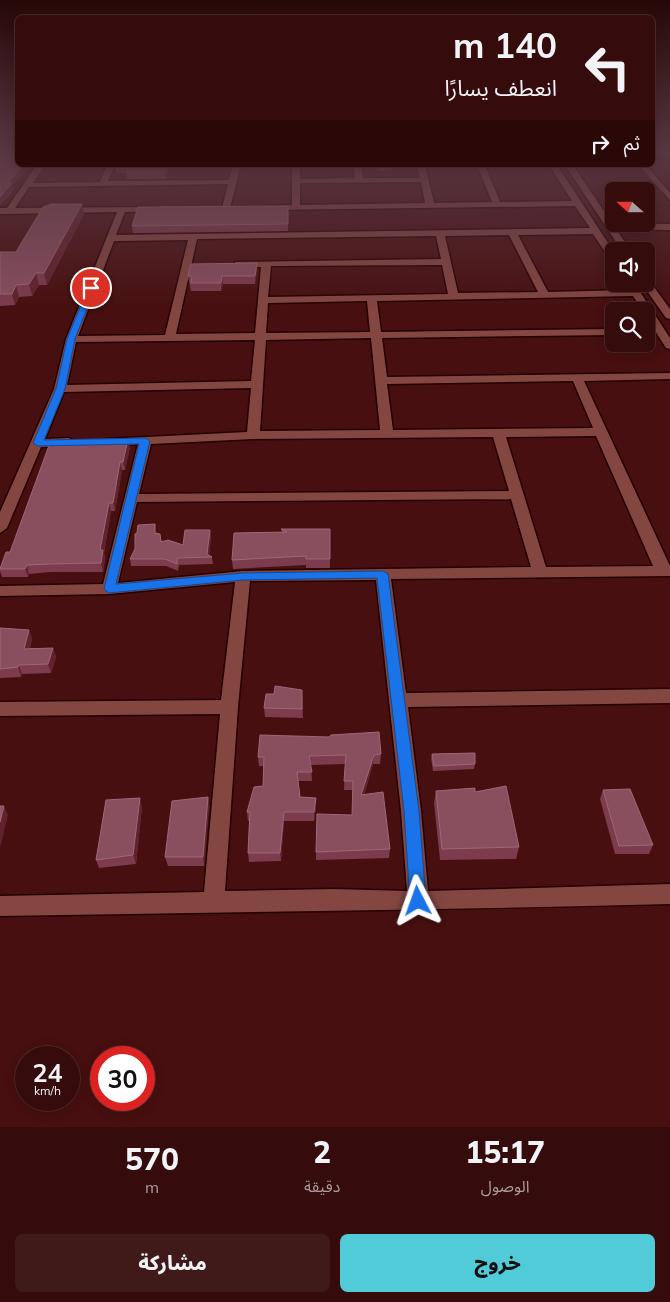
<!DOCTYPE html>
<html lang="ar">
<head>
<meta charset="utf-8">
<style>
  body { margin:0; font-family:Mulish,"Noto Sans Arabic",sans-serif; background:#401919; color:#f1f3f6; direction:rtl; height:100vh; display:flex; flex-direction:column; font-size:19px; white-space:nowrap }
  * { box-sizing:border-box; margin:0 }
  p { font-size:16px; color:#aa9b9d }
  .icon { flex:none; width:28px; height:28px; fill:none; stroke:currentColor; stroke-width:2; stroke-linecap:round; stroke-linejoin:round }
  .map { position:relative; height:1127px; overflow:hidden; direction:ltr }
  .panel { display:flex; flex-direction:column; background:#350b0b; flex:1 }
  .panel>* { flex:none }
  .guide { position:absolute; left:15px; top:15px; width:640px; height:152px; border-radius:8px; box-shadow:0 2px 12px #0003,0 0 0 1px #4f2b2c; direction:rtl; background:#350b0b; color:#f1f3f6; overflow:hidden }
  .needle { width:32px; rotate:291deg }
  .tools { position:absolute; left:605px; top:182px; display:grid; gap:10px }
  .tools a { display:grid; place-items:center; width:50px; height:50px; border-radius:8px; background:#350b0b; box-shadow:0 2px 12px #0003,0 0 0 1px #4f2b2c; font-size:25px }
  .speed { position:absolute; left:15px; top:1046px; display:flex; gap:10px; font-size:25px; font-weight:700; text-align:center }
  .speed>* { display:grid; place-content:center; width:65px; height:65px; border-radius:50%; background:#350b0b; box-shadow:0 2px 12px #0003,0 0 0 1px #4f2b2c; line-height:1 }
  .speed small { font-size:12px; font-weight:400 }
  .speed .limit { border:8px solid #d22; background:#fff; color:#111 }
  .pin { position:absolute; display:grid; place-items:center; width:42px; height:42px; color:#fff; margin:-21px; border:2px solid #fff; border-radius:50%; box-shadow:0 1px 5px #0007 }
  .me { position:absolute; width:55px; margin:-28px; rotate:356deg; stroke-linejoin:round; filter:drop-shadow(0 0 4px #0008) }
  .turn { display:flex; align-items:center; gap:18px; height:105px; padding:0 15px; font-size:22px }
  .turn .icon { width:65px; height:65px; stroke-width:2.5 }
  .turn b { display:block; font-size:35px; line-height:42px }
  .then { display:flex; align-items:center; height:48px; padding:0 15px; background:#0003; gap:10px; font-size:19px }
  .eta { display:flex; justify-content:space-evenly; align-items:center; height:85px; text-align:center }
  .eta b { font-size:30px; font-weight:800; line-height:35px }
  .cta { display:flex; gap:10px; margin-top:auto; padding:10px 15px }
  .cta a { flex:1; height:58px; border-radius:8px; background:#52cbd9; color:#111; font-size:20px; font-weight:800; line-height:58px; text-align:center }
  .cta a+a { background:#401919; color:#f1f3f6 }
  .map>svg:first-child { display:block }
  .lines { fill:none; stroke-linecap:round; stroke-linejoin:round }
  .minor-casing { stroke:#250001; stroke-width:3 }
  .minor { fill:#834641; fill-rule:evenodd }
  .wall { fill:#7c3c4d }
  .shaded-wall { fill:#61222d }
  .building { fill:#894f5f; stroke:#9b6976 }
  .route { fill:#1a73e8; stroke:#114b97 }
</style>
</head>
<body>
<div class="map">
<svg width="670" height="1127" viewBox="0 0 670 1127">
  <rect width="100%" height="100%" fill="#470f0f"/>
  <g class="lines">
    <g class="minor-casing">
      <path id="minor" d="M37,165H45L33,183L100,182L107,165H115L108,181L229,180L233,165H241L230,208L226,210L222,208L228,184L29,187L15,208L158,207L162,209L158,211L125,212L116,235L590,228L575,206L269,210L265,208L269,206L292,205V165H300V179L355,178L353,165H361L363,178H420L417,165H425L434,203L492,202L477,165H485L500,202L572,201L549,165H557L614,252V262L611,261L593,234L518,235L548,292L629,290L627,284H635L670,338V349L666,348L646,317V311H643L633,296L377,301L381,332L614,329V335L382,338L387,377L670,373V379L584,381L670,566V576L391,579L406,693L670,689V703L408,707L421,811L428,891L670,884V904C447,910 223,912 0,916V896L204,892L220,714L0,716V702L221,700L235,582L109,594L0,596V586L103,584L138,444L110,446L104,442L106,439L247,432L251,388L64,392L45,439L69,438L75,442L69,446L41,447L7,528L0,533V512L54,389L66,339L117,212L0,214V208H7ZM421,182L425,203L300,205V183ZM509,235L538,292L458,293L445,236ZM436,236L441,259L235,262V266L238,267H261L255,333L176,334L197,239ZM188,240L165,335L78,336L114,241ZM442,265L448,294L268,297L271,266ZM367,301L370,332L266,333L268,303ZM371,338L380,430L260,431L266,340ZM255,340L251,381L67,385L76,342ZM573,381L593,428L393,430L387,384ZM596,436L653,566L546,567L506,437ZM493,437L509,491L139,494L151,444L253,439ZM511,499L531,567L243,571L118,583L137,502ZM376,580L401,811L407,891L334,889L225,891L238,707L250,581Z
        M565,165H573L612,223L670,224V230L616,229L631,251H622Z
        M638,165H646L670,193V200Z
        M646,279L649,280L670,309V319L666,318L642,284H646Z"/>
    </g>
    <use href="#minor" class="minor"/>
  </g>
  <path class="wall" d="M170,165L166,179H127L126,173H116L115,167Z
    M378,165H396L390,171H377Z
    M288,206V231L133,233L132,226Z
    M84,214L47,285H39L32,296L19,297L15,305L0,306V252H16Z
    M257,263V270L255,284H223L221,291H191L188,276Z
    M130,447L125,470H122L115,511H111L104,553L105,559L103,572H51L29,574L28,577H2L0,571V567L10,552Z
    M281,529H330V568H306V565L233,569L232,560L282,532Z
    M210,530L211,537L209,555L212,557L213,564L179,565L178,571L166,566H131L130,559L157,531L156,533L162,541L183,545Z
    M0,628L29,630L32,639L30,648H53L56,657L51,673L22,674L21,677L0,678Z
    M302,690L303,718L265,717L264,708L274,694Z
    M381,754L380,764H373L364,795L390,849L389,858L316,860V852L352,815L353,790H344L345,764L311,765L312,781H298L300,797L316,798V807L314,821H284L281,861L249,862L248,853L249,821H248L247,812L263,786L264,766H259L258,757Z
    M432,754L475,764L474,769L433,771L431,758Z
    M603,790L653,845L649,854H615L600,799Z
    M436,791L475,792L519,847L516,859L440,860L434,803Z
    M208,797L209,806L204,866H168L165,857Z
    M142,807L136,864L99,868L96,860Z"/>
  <path class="shaded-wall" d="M24,165H31L13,185L14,190L0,206V197L8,182Z
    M167,165H170L166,179L165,172Z
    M392,165H396L390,171L391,166Z
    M82,204L84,214L47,285L44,273Z
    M257,263V270L255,284V276Z
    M36,273L39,285L32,296L29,284Z
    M222,276L223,284L221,291V283Z
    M16,285L19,297L15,305L12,294Z
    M128,439L130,447L125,470L123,462Z
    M120,462L122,470L115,511L113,503Z
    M109,503L111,511L104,553L105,559L103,572L101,563L100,550Z
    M210,530L211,537L209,557L207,554Z
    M27,565L29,574L28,577L25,569Z
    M29,630L32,639L27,658L24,649Z
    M53,648L56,657L51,673L48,664Z
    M19,665L22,674L21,677L18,667Z
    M374,755L373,764L361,804V795Z
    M208,797L209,806L204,866L203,857Z
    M140,798L142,807L136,864L133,855Z
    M316,798V807L314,821V812Z
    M4,806L8,815L0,848V822Z
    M284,812V821L281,861L280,853Z"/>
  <path class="building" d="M0,152H18V165H24L8,182L12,183L0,197Z
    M116,165H167L165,172H126L129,166L115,167Z
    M378,165H392L391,166H378Z
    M52,204H82L44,273H36L29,284L16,285L12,294H0V252H16L43,207Z
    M288,206V224L132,226L138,207Z
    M257,263L255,276H222L221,283H191L192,276H188L191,264Z
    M128,439L123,462H120L113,503H109L100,550H103L101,563L49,564L27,565L25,569H0L6,552H10L51,440Z
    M155,524V533L160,534L161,542L168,540L183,545L185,530H210L207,554L212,557L177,558V564L165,559H130L135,549V534L137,533L138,525Z
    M281,529H330V559H306V556L232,560L234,533L287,532Z
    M0,628L29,630L24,649L53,648L48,664L19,665L18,667L0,669Z
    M275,686L302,690V709L264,708L266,694H274Z
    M379,732L381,754L374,755L361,795L383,792L390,849L316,852L317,814L352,815L353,781H344L346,755L309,756L312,772H297L300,797L316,798L314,812H284L280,853H248L250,812H247L254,787L263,786L264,757H258L260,735L329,737L331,735Z
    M475,753V764L434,766L432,754Z
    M506,786L519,847L442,849L436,791L475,788V792Z
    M630,789L653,845L619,846L603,790Z
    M208,797L203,857H165L172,801Z
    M140,798L133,855L96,860L106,800Z
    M0,806H4L0,822Z"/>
  <linearGradient id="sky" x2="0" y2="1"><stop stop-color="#270808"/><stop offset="0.49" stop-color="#583742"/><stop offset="1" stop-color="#583742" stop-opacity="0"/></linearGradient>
  <rect width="670" height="310" fill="url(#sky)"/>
  <path class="route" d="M91,286L95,288L75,339L65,389L44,440L145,438L150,441L116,584L243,573L383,571L388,574L419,811L426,901L424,906L418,908L412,906L410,901L404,811L377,578L243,580L109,593L104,589L139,444L38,446L33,443L56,389L67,339L88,288Z"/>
</svg>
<div class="tools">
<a><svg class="needle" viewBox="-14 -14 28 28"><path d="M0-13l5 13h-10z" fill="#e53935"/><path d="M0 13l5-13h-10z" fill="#aa9b9d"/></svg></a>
<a><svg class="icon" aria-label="sound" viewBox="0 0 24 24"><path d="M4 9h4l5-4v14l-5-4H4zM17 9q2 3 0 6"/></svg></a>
<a><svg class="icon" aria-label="search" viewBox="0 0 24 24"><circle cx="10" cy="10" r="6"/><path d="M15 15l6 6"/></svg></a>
</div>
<div class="speed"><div>24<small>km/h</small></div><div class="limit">30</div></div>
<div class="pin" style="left:91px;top:288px;background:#d93025"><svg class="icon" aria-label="arrive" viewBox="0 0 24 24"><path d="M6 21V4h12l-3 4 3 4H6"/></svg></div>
<svg class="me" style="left:418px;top:901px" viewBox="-20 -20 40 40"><path d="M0-17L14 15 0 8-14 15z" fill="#1a73e8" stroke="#fff" stroke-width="4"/></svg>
<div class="guide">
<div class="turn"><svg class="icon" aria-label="left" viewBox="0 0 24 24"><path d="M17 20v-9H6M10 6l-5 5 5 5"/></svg><div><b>140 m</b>انعطف يسارًا</div></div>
<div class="then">ثم<svg class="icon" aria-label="right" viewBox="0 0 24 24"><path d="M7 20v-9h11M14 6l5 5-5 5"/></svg></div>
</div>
</div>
<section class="panel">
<div class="eta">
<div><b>15:17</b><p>الوصول</p></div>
<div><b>2</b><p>دقيقة</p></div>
<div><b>570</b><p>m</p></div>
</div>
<div class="cta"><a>خروج</a><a>مشاركة</a></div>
</section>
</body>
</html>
